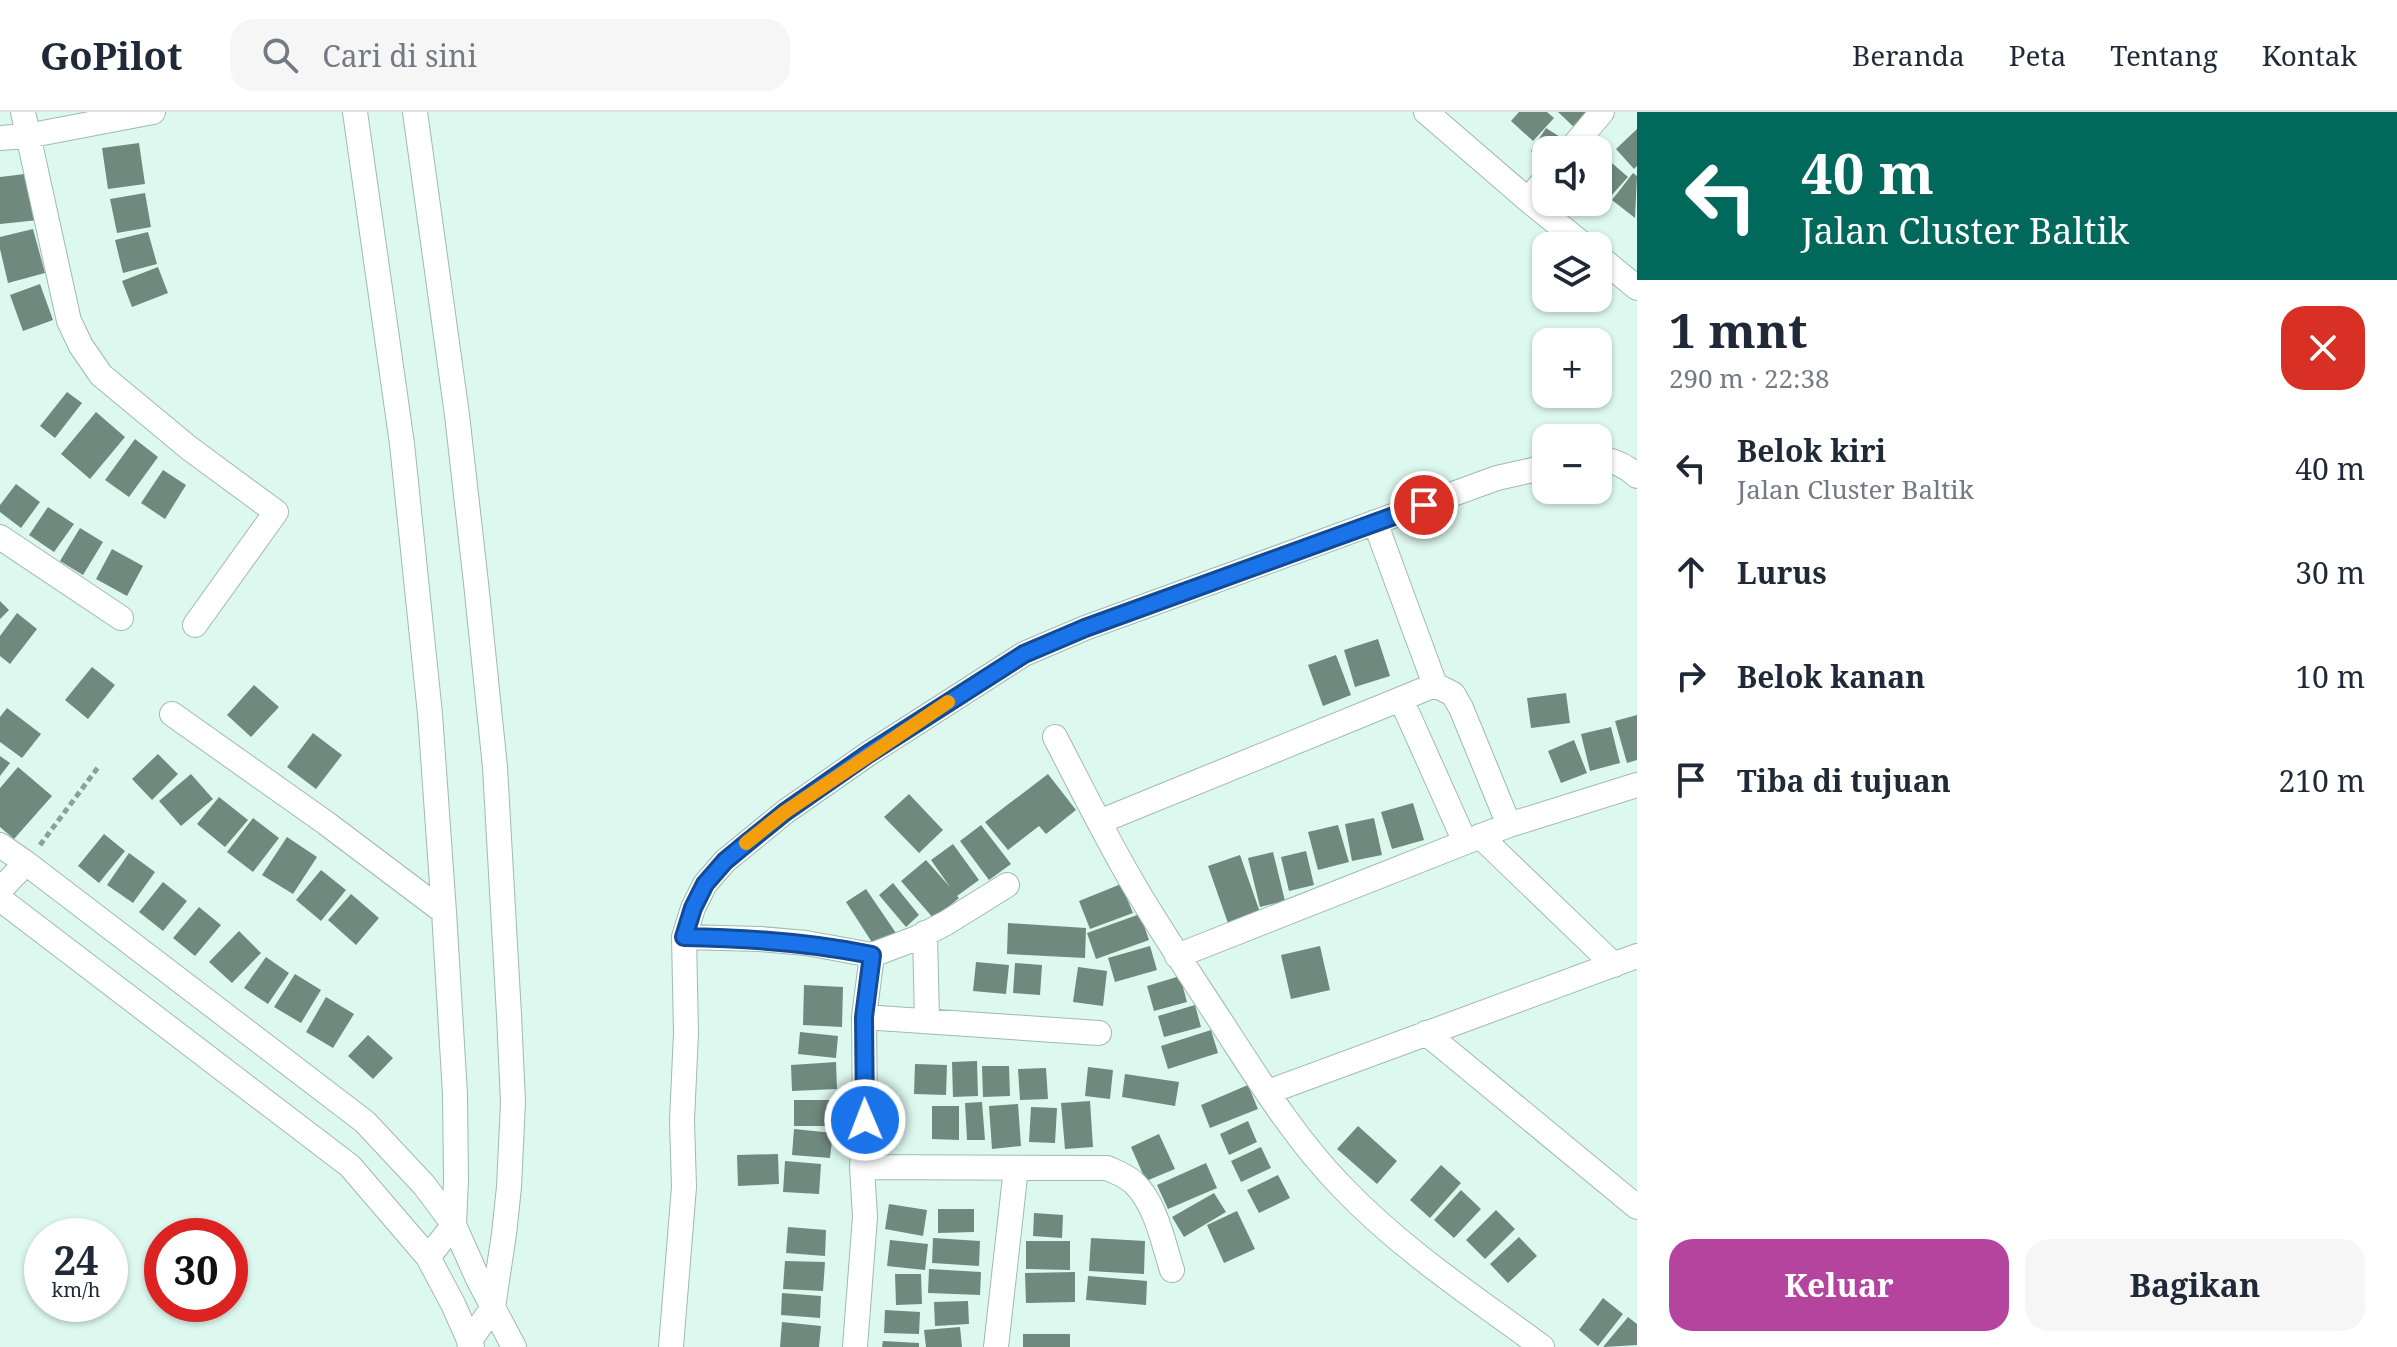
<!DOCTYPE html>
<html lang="id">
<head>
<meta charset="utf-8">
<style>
  body { margin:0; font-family:"Noto Serif",serif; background:#f6f6f7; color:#1f2937; height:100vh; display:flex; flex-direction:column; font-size:30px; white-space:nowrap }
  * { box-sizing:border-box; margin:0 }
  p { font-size:26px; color:#747a83 }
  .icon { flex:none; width:44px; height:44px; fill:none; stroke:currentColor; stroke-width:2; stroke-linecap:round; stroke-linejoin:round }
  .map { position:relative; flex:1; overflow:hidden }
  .panel { display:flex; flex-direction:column; background:#fff; width:760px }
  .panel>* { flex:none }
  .top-card { background:#00695c; color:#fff; overflow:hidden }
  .fabs { position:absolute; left:1532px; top:24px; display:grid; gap:16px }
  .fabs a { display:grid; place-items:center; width:80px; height:80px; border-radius:16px; background:#fff; box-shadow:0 2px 6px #0004; font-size:40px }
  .speed { position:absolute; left:24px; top:1106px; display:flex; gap:16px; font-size:40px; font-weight:700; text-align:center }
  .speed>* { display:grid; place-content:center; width:104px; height:104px; border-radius:50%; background:#fff; box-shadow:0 2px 6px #0004; line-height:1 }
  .speed small { font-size:20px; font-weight:400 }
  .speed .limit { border:12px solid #d22; background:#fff; color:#111 }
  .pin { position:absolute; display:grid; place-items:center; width:68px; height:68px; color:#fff; margin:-34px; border:4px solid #fff; border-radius:50%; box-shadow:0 2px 8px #0007 }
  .me { position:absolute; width:88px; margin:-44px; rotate:359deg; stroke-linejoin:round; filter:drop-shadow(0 0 6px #0008) }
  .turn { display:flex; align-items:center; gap:28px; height:168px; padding:0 32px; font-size:36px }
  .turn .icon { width:104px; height:104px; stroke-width:2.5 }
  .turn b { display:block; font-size:56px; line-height:68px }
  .round { display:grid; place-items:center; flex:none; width:84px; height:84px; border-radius:24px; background:#f6f6f7 }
  .overview { display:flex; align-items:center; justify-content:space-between; height:136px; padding:0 32px }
  h1 { font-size:48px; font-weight:700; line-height:60px }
  .cta { display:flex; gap:16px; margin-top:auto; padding:16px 32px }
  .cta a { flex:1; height:92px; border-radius:24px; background:#b5449f; color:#fff; font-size:32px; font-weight:700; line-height:92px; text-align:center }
  .cta a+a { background:#f6f6f7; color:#1f2937 }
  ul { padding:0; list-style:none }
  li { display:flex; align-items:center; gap:24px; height:104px; padding:0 32px }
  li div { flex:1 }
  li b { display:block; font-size:30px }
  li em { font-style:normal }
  header { display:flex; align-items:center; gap:48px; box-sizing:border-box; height:112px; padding:0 40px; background:#fff; border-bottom:2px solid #e0e1e3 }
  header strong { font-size:38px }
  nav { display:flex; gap:44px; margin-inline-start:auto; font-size:28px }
  .search { width:560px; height:72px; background:#f6f6f7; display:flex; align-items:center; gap:20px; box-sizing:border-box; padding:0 28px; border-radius:24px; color:#747a83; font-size:30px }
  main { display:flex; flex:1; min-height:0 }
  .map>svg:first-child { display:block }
  .building { fill:#6f897f }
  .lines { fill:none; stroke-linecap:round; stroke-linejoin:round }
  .street-casing { stroke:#9fbab0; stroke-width:26 }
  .path { stroke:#8ba099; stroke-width:5; stroke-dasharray:6 4; stroke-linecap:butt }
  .street { stroke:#fff; stroke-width:24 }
  .route-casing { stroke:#114b97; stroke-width:20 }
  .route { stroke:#1a73e8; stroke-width:14 }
  .slow { stroke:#f59e0b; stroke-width:14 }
</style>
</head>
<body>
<header>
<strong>GoPilot</strong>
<div class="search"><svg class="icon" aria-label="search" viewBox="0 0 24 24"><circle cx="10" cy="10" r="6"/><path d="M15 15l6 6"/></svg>Cari di sini</div>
<nav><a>Beranda</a><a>Peta</a><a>Tentang</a><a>Kontak</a></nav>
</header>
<main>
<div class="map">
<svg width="1637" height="1235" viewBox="0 0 1637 1235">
  <rect width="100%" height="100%" fill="#ddf9ef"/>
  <path class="building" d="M1519,0H1547L1554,6L1533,29L1511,9Z
    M1558,0H1595L1577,18Z
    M1546,16L1568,30L1562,38H1546V49L1531,39Z
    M1637,17V54L1634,57L1616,37Z
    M139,31L145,72L108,77L102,36Z
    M1606,46L1628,65L1602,94L1598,90V55Z
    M33,61L39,108L0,112V65Z
    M1633,61L1637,64L1635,106L1612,88Z
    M145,81L151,115L117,121L110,87Z
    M33,117L45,161L8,171L0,137V125Z
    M148,120L157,152L123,161L115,128Z
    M158,155L168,181L132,195L122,169Z
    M40,172L53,208L23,219L10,183Z
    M67,280L82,291L55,326L40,314Z
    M96,300L125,325L90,367L61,342Z
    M135,327L158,345L129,385L105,368Z
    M163,358L186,373L165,407L141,391Z
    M16,372L40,390L21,416L0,400V393Z
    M48,395L74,412L54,440L29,423Z
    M80,416L103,430L83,463L60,449Z
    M112,437L143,454L127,484L96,467Z
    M0,489L9,498L0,507Z
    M17,501L37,517L10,552L0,544V524Z
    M1378,527L1390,564L1355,575L1344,538Z
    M1336,543L1351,583L1323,594L1308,553Z
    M92,555L115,573L88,607L65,588Z
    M254,573L279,595L251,625L227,603Z
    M1566,581L1570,611L1531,616L1527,586Z
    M7,596L41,622L22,646L0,630V605Z
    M1637,603V648L1627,651L1615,609Z
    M1611,615L1620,651L1590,659L1581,622Z
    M313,621L342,643L316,677L287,655Z
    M1574,628L1587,661L1561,671L1548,639Z
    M158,642L178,662L152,688L132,667Z
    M0,644L10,651L0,664Z
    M18,655L52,684L14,727L0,715V676Z
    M191,662L213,687L181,714L159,689Z
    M1048,662L1076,698L1046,722L1039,714L1008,738L985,710Z
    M909,682L943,718L919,741L884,705Z
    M219,685L248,708L225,735L197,712Z
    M1413,691L1424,728L1392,737L1381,700Z
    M253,706L279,726L253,760L227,740Z
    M1374,706L1382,743L1352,749L1345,712Z
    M981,713L1011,752L989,768L960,729Z
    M1338,713L1349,750L1318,758L1308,720Z
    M104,722L125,739L99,771L78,754Z
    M287,725L317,745L293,782L262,763Z
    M953,732L979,768L957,784L959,786L934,807L901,769L926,748L950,775L931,748Z
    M1306,739L1314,773L1289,779L1281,745Z
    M1273,740L1285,789L1260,795L1248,746Z
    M129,741L155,760L133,791L107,773Z
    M1240,743L1262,806L1230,817L1208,754Z
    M321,758L346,778L321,809L296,788Z
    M163,770L187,789L163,819L139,800Z
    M893,771L919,803L906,815L879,783Z
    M1121,772L1133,801L1090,817L1079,789Z
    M866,777L896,821L875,835L846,790Z
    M351,782L379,806L356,833L328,808Z
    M199,795L221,813L195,844L173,826Z
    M1140,802L1149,828L1096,847L1087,821Z
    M1008,811L1086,816L1085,846L1007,842Z
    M239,819L261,841L232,871L209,850Z
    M1150,834L1157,858L1115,870L1108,846Z
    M1320,834L1330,878L1291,887L1281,843Z
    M266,845L289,861L268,892L244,876Z
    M976,850L1009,853L1006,882L973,879Z
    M1015,851L1042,853L1040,883L1013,881Z
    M1078,855L1107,859L1103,894L1073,890Z
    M295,862L321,878L301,911L274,895Z
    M1180,864L1187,890L1154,899L1147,874Z
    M804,873L843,875L842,915L803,913Z
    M326,885L354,902L333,936L306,920Z
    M1195,893L1201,915L1164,925L1158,904Z
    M1211,918L1218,941L1168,957L1161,934Z
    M800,920L838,924L836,946L798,942Z
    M368,923L393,946L373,967L348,944Z
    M977,949L978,984L953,985L952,950Z
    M836,950L837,977L792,979L791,953Z
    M915,952L947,953L946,983L914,982Z
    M982,954H1009L1010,984L983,985Z
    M1088,955L1113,958L1110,987L1085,984Z
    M1046,956L1048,987L1020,988L1018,957Z
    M1125,962L1179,970L1175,994L1122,985Z
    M1248,973L1258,997L1210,1016L1201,993Z
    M794,988H833V1014H794Z
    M1090,989L1093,1035L1065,1037L1061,991Z
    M982,990L985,1028H967L965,991Z
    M1018,992L1021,1034L992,1037L989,994Z
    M932,994H959V1028L932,1027Z
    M1031,995L1057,996L1055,1031L1029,1030Z
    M1248,1009L1257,1030L1229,1043L1220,1022Z
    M1358,1014L1397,1049L1377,1072L1337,1037Z
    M794,1017L833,1021L830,1046L792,1043Z
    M1159,1022L1175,1057L1146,1069L1131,1035Z
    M1261,1035L1271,1056L1241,1070L1231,1049Z
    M778,1042L779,1072L738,1074L737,1043Z
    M785,1049L821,1052L819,1082L783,1080Z
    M1206,1051L1217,1076L1168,1097L1157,1073Z
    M1441,1053L1461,1071L1430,1106L1410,1088Z
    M1278,1063L1290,1086L1259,1101L1247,1078Z
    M1461,1078L1481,1097L1454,1126L1434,1108Z
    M1214,1081L1226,1100L1184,1125L1172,1105Z
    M889,1092L927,1098L923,1124L885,1117Z
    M938,1097H974V1120L938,1121Z
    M1496,1098L1515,1117L1485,1147L1466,1128Z
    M1237,1099L1255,1137L1224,1151L1207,1113Z
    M1034,1101L1063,1103L1062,1126L1033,1124Z
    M788,1115L826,1118L825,1144L786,1141Z
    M1519,1125L1537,1144L1508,1171L1490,1152Z
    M933,1126L980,1129L979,1154L932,1151Z
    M1091,1126L1145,1129L1144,1162L1089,1159Z
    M890,1128L928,1132L925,1158L887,1154Z
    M1026,1129H1070V1158L1026,1157Z
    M785,1149L825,1150L823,1179L783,1177Z
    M929,1157L981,1160L980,1183L928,1181Z
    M1075,1160V1190L1026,1191L1025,1161Z
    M895,1162H921L922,1192L896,1193Z
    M1088,1164L1147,1169L1146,1193L1086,1188Z
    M782,1181L821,1184L820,1206L781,1203Z
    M1603,1186L1623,1202L1598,1234L1579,1218Z
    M968,1189L969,1212L935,1214L934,1190Z
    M885,1198L920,1200L919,1222L884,1221Z
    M1628,1205L1637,1212V1233L1603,1235Z
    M782,1210L821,1214L819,1235H780Z
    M960,1215L962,1235H926L924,1218Z
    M1023,1222H1070V1235H1023Z
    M883,1229L919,1231V1235H882Z"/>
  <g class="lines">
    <g class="street-casing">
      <path id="street" d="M23,0L69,209L81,234L101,263L189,336L276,400L195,513
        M355,0L402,332L430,602L444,800L455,982L456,1068L454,1113L428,1145
        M415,0L457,303L476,471L495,655L509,903L513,990L509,1075L504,1122L493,1195L469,1230
        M1426,0L1528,88
        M0,26L27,24L153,0
        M1570,38L1602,0
        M1546,66L1528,88L1585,134
        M1598,144L1637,176
        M1598,347C1613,347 1626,354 1637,364
        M1375,410L1435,573L1453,582L1461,596L1509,713
        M0,425L121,506
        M1401,587L1465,730
        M172,602L326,711L444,800
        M1055,625C1081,675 1106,726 1135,775C1164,824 1196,871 1227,919C1262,973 1297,1029 1342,1075C1401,1137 1474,1185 1542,1235
        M1099,710L1435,573
        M1480,724L1614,853
        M0,733L26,751L365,1010L424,1073L454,1113L478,1167L514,1235
        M0,778L26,751
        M0,787L350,1054L428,1145L453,1192L472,1235
        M925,821L927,909
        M684,825L760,827L806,831L872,843L917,826L946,811L1007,773
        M1177,844L1509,713L1637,673
        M864,905L1099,921
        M1426,921L1637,1095
        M1268,980L1637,844
        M862,1055L1107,1056C1116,1060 1127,1064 1134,1071C1156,1092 1163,1130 1172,1158
        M671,1235L684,1075L682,1008L686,921L684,825L693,796L705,772L725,749L785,700L868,642L1024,542L1085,516L1497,366L1546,355
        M855,1235L865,1105L862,1055L865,1008L864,905L872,843
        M996,1235L1016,1056"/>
    </g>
    <path class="path" d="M40,733L99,654"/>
    <use href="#street" class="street"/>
  </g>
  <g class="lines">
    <g class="route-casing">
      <path id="route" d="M865,1008L864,905L872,843C809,830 748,826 684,825L693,796L705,772L725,749L748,730L785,700L868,642L1024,542L1085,516L1424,393"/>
    </g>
    <use href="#route" class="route"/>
    <path class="slow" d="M746,731L785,700L948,590"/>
  </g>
</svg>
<div class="fabs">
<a><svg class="icon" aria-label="sound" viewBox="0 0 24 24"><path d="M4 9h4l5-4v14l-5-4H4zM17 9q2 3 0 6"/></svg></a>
<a><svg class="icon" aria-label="layers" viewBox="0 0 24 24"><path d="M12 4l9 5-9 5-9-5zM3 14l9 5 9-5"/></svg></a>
<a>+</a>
<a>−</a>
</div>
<div class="speed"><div>24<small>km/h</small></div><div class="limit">30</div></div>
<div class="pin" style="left:1424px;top:393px;background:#d93025"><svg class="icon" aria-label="arrive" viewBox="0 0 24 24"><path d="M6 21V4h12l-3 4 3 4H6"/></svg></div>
<svg class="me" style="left:865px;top:1008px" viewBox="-20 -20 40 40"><circle r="17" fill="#1a73e8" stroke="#fff" stroke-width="3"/><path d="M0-11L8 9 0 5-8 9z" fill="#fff"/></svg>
</div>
<section class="panel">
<div class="top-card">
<div class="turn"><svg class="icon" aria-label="left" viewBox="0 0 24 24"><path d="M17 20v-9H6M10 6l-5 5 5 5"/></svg><div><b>40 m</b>Jalan Cluster Baltik</div></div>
</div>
<div class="overview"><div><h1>1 mnt</h1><p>290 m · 22:38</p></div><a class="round" style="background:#d93025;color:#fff"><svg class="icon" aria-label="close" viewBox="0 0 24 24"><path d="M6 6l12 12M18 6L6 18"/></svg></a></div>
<ul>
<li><svg class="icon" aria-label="left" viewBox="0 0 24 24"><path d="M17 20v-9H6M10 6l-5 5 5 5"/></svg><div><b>Belok kiri</b><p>Jalan Cluster Baltik</p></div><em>40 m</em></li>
<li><svg class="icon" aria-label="ahead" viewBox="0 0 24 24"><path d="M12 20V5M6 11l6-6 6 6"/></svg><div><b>Lurus</b></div><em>30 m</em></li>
<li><svg class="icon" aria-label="right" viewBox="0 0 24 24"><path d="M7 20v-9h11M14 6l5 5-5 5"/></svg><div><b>Belok kanan</b></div><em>10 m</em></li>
<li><svg class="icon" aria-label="arrive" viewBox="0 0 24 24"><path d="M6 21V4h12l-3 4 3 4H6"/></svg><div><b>Tiba di tujuan</b></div><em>210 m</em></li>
</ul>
<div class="cta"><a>Keluar</a><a>Bagikan</a></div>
</section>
</main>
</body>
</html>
